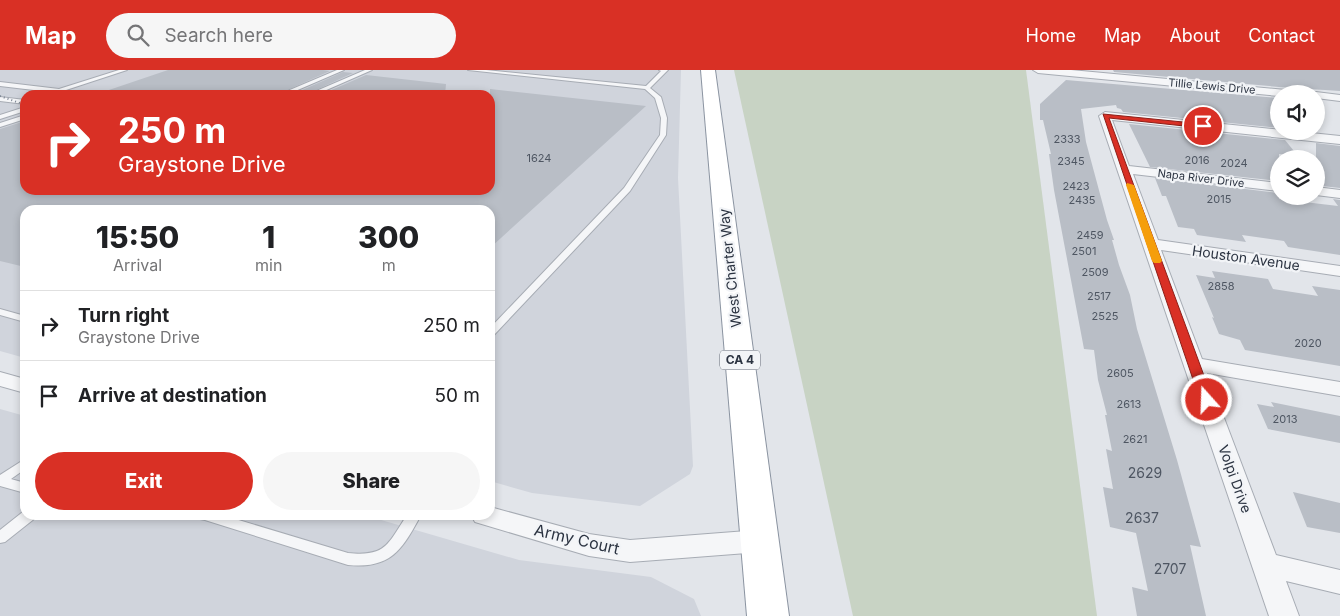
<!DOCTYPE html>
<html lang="en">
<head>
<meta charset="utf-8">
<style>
  body { margin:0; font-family:Inter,sans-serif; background:#f6f6f6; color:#202124; height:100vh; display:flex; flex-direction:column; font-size:19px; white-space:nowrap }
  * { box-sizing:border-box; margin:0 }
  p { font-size:16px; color:#757577 }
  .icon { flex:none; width:28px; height:28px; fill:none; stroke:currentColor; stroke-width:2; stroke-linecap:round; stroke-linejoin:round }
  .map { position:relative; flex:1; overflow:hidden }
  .sheet { position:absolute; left:20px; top:135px; width:475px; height:315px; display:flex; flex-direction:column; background:#fff; border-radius:15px; box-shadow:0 2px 8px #0003 }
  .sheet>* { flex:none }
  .hud { position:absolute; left:20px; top:20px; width:475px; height:105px; border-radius:15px; box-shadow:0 2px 8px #0003; background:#d93025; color:#fff; overflow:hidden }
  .tools { position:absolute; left:1270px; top:15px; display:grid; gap:10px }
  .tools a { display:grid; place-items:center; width:55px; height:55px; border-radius:50%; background:#fff; box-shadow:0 2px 8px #0003; font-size:25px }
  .pin { position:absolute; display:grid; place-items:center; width:42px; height:42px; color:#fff; margin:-21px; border:2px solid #fff; border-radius:50%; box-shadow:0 1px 5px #0007 }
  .me { position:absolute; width:55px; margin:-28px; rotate:340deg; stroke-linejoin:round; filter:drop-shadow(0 0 4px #0008) }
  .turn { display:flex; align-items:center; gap:18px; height:105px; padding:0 15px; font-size:22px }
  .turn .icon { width:65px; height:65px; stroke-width:2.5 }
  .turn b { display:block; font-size:35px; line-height:42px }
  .eta { display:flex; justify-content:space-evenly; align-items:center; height:85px; text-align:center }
  .eta b { font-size:30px; font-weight:800; line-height:35px }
  .cta { display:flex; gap:10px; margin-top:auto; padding:10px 15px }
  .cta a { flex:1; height:58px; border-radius:30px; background:#d93025; color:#fff; font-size:20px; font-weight:800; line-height:58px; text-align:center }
  .cta a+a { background:#f6f6f6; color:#202124 }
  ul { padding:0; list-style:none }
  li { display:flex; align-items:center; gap:15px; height:70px; padding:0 15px; border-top:1px solid #e0e0e0 }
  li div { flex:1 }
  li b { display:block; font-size:19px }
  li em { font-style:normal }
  header { display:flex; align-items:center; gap:30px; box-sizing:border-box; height:70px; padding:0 25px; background:#d93025; color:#fff }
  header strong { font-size:24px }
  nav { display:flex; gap:28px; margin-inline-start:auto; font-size:18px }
  .search { width:350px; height:45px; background:#f6f6f6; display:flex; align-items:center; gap:12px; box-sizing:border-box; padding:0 18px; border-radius:28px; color:#757577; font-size:19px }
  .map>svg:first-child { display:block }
  .built { fill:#d0d4dc; fill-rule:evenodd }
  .green { fill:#c8d3c4 }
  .building { fill:#b9bec6 }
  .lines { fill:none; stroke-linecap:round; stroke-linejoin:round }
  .service-casing { stroke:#a7acb4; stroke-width:2 }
  .minor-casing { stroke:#a7acb4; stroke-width:2 }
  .trunk-casing { stroke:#8a93a0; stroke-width:2 }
  .service { fill:#f5f6f8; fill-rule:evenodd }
  .minor { fill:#f5f6f8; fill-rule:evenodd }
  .trunk { fill:#fff; fill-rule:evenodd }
  .rail { stroke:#7c8593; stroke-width:2; stroke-dasharray:1 3; stroke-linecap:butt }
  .route { fill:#d93025; stroke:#8d1f18 }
  .slow { fill:#f59e0b }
  .labels { text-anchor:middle; stroke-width:4.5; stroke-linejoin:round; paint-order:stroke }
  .far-street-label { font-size:11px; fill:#2b3341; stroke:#f2f4f7 }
  .number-label { font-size:11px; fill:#4e5662 }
  .shield { fill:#f2f4f7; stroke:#676d78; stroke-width:1 }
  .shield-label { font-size:12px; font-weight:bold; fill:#2b3341 }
  .street-label { font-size:14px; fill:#2b3341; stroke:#f2f4f7 }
  .near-number-label { font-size:14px; fill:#4e5662 }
  .near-street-label { font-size:16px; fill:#2b3341; stroke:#f2f4f7 }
</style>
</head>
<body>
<header>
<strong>Map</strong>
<div class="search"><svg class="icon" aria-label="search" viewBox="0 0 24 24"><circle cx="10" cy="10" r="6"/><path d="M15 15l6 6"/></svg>Search here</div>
<nav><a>Home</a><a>Map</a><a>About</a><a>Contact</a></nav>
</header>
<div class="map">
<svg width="1340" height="546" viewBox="0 0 1340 546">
  <rect width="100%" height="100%" fill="#e2e5ea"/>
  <path class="built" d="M0,0H681L678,108L693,396L690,404L640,436L532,423L490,411V140H25V288L0,281ZM25,25H490V120H25Z
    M0,339L25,346V445H364L519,490L651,507L694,529L701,546H0Z"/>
  <path class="green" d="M734,0H1026L1097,546H853Z"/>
  <path class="building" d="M168,0H323L330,1L276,25H103V22Z
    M1113,0H1340V21L1279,17L1114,2Z
    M343,2L353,3L305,25H291Z
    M366,5L446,14L445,25H320Z
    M1066,10L1279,28V58L1123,42L1121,39L1117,38L1116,35L1081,39L1086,72L1107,150L1114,170H1112L1119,195L1130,225L1137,259L1177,390L1201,477L1190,475L1206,546H1137L1132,517L1148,521L1136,463L1110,457L1103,417L1113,419L1106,379L1112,381L1105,345H1107L1098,310L1094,280L1084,279L1054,120L1049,84H1051L1043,50H1040V34Z
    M490,19L646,36L490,178V140H25V197L0,191V59L25,51V120H490Z
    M1129,54L1285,70L1298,86L1279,84V111L1150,97Z
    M1316,73L1340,76V118L1322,116L1316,109Z
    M1155,108L1279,123V129L1338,136L1333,129L1340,130V185L1288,177L1284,171L1242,165L1246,172L1197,165L1194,159L1178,157L1166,126H1162Z
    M1212,201L1268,209L1273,219L1318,226L1312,216L1340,220V296L1245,280L1240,270L1219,264L1212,247L1214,248L1196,205L1215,208Z
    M1271,332L1340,346V373L1268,359L1257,334L1274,337Z
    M1293,422L1340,433V463L1307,457Z"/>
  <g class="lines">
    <g class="service-casing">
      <path id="service" d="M119,0H127L66,20L90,25H76L0,16V12L59,19Z
        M337,0H344L286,25H278Z
        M365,0H372L315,25H307Z
        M468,0H486L646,16L661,1L659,0H668L650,18L661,27L667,48L666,65L630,121L493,266L490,267V258L624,118L660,65L661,48L655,28L645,19Z
        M0,27L25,30V34L0,31Z
        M25,37V41L0,49V45Z
        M25,45V49L0,57V53Z
        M0,239L25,246V252L0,245Z
        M25,389V399L11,409L25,413V423L0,416V405Z
        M24,441L25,445H36L34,449L5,472L0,473V460Z
        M198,445H222L348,483C386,487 388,474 407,445H421C402,480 391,499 348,495L205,450L200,449Z"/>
    </g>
    <g class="minor-casing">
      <path id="minor" d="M1033,0H1071L1297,21L1302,24H1279V26L1038,3Z
        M1316,22L1340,25V31L1316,28V24H1311Z
        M1105,42L1340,66V74L1112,50L1129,96L1279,113V121L1133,104L1158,170L1340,196V206L1161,180L1202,289L1340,312V326L1207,303L1276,485L1340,500V524L1286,511L1299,546H1269L1099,46Z
        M1316,117L1340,120V128L1316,125Z
        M0,302L25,309V323L0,316Z
        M490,437L589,464L630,470L760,460L770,463L774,471L770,479L760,482L630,492L589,486L475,452L471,445H490Z"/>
    </g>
    <g class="trunk-casing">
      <path id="trunk" d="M701,0H715L789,546H747Z"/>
    </g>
    <use href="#service" class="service"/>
    <use href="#minor" class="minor"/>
    <use href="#trunk" class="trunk"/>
    <path class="rail" d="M0,26L25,35"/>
  </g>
  <path class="route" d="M1103,44L1203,54L1206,56L1203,58L1109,48L1213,330L1211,333L1207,334L1200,330Z"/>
  <path class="slow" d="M1127,113L1134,115L1162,191L1160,193H1154L1152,191L1126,115Z"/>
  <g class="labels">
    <g class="far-street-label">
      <text transform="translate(1212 16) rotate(5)" y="4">Tillie Lewis Drive</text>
      <text transform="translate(1201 108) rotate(7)" y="4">Napa River Drive</text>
    </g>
    <g class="number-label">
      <text x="1067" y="73">2333</text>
      <text x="539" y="92">1624</text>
      <text x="1197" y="94">2016</text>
      <text x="1071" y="95">2345</text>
      <text x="1234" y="97">2024</text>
      <text x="1076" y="120">2423</text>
      <text x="1219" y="133">2015</text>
      <text x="1082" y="134">2435</text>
      <text x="1090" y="169">2459</text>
      <text x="1084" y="185">2501</text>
      <text x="1095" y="206">2509</text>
      <text x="1221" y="220">2858</text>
      <text x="1099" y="230">2517</text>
      <text x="1105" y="250">2525</text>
      <text x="1308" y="277">2020</text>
      <text x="1120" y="307">2605</text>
      <text x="1129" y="338">2613</text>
      <text x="1285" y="353">2013</text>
      <text x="1135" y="373">2621</text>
    </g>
    <rect class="shield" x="720" y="280.5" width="40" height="19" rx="4"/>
    <g class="shield-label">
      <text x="740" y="294">CA 4</text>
    </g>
    <g class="street-label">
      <text transform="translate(1246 188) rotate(8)" y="5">Houston Avenue</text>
      <text transform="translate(730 198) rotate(-96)" y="5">West Charter Way</text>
      <text transform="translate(1235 409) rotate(70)" y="5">Volpi Drive</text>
    </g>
    <g class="near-number-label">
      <text x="1145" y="408">2629</text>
      <text x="1142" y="453">2637</text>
      <text x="1170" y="504">2707</text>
    </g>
    <g class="near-street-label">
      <text transform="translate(577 469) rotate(13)" y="6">Army Court</text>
    </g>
  </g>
</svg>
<div class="tools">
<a><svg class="icon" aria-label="sound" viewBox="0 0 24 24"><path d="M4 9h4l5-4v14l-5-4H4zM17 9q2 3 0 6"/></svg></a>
<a><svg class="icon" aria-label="layers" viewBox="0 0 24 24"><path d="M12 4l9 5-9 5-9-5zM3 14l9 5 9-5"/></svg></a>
</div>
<div class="pin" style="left:1203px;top:56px;background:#d93025"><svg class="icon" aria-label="arrive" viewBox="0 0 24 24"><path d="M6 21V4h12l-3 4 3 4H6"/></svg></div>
<svg class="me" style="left:1207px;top:330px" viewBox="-20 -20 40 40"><circle r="17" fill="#d93025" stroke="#fff" stroke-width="3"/><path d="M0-11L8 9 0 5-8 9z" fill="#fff"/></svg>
<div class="hud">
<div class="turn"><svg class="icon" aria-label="right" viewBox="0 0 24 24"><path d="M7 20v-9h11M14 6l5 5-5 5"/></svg><div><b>250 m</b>Graystone Drive</div></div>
</div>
<section class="sheet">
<div class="eta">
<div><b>15:50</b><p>Arrival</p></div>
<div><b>1</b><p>min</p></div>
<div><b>300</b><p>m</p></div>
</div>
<ul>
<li><svg class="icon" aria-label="right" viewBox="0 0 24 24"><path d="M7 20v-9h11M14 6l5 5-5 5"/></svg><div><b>Turn right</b><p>Graystone Drive</p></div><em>250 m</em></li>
<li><svg class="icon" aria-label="arrive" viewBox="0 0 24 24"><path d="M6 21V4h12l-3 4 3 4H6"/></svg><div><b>Arrive at destination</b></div><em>50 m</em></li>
</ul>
<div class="cta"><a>Exit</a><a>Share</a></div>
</section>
</div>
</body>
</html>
